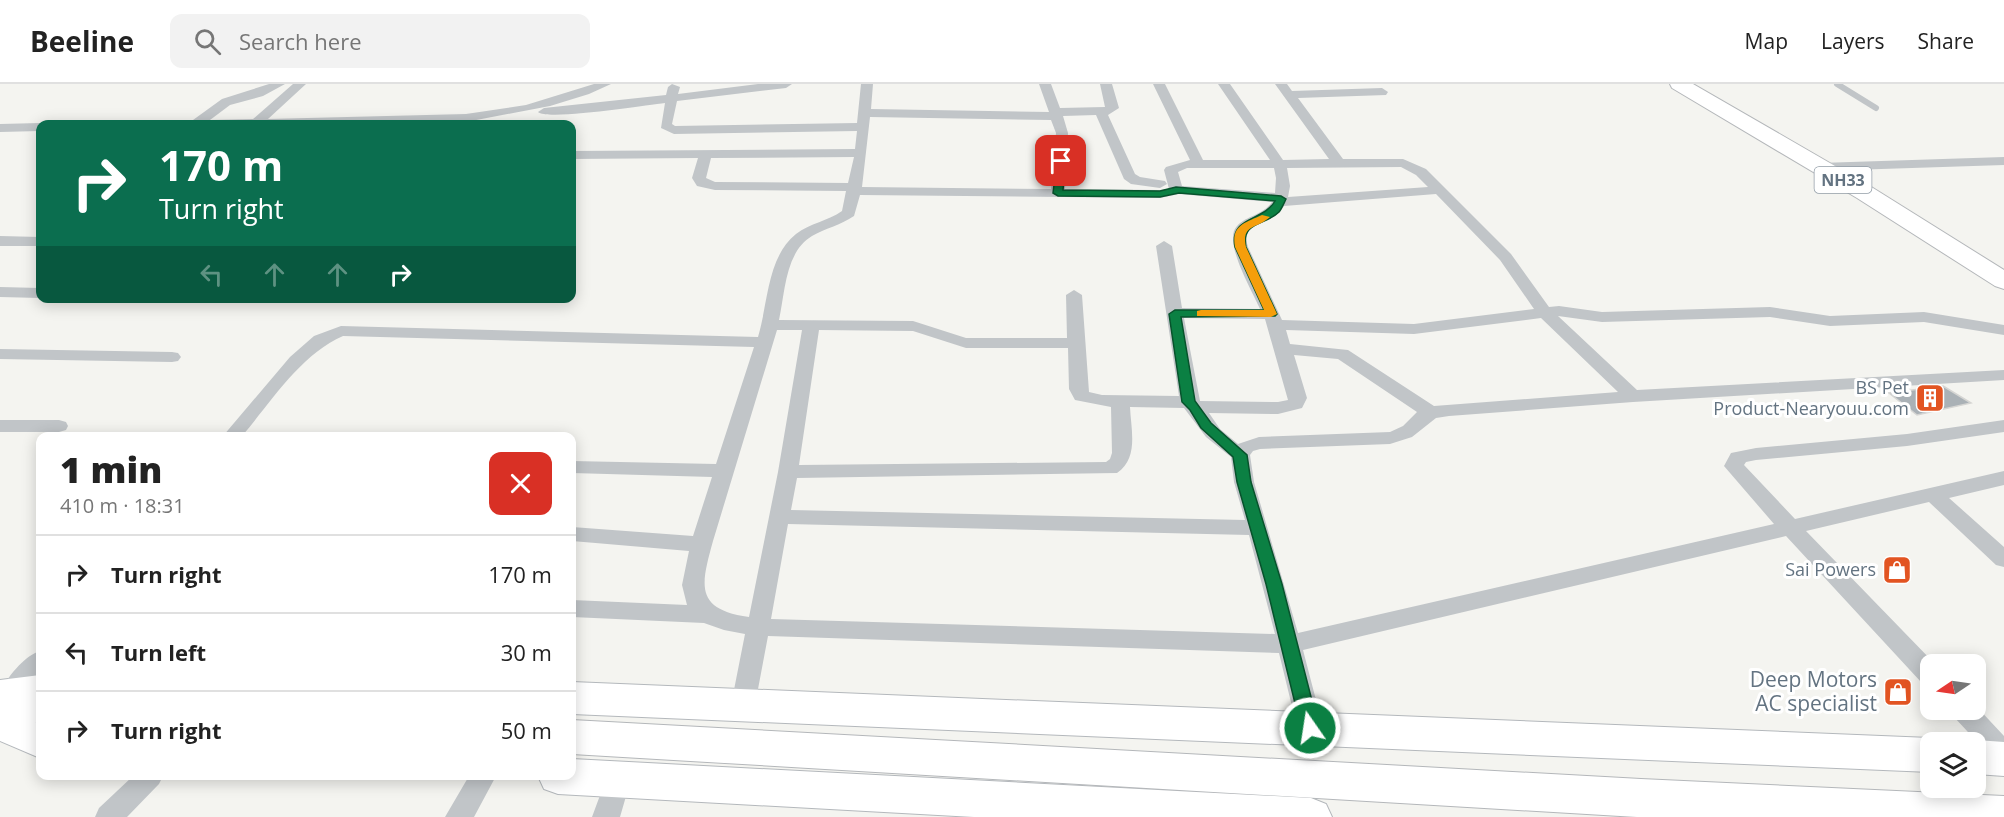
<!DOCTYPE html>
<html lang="en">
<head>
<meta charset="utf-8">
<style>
  body { margin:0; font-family:"Open Sans",sans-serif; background:#f2f2f2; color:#222; height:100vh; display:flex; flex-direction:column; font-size:22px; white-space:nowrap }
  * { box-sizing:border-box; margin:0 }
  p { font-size:20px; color:#767676 }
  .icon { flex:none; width:33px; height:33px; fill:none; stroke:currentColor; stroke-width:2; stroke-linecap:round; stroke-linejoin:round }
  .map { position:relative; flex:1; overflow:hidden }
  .side { position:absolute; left:36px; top:348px; width:540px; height:348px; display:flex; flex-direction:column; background:#fff; border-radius:12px; box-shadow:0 3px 15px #0003 }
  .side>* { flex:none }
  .guide { position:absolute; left:36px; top:36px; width:540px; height:183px; border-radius:12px; box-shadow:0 3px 15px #0003; background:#0b6e4f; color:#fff; overflow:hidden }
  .needle { width:39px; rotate:257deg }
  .controls { position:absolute; left:1920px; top:570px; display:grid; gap:12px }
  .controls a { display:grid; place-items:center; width:66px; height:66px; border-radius:12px; background:#fff; box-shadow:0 3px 15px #0003; font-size:30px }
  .pin { position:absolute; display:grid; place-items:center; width:51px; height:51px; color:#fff; margin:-26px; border-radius:12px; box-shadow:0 3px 9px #0006 }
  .me { position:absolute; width:66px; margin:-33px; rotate:347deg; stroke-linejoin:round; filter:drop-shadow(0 0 4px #0008) }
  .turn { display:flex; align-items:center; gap:21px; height:126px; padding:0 24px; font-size:27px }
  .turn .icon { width:78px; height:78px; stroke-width:2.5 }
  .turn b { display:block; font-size:42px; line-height:51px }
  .lanes { display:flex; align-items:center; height:57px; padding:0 24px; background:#0003; justify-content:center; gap:30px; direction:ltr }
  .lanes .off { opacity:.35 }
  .round { display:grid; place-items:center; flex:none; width:63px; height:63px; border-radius:12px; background:#f2f2f2 }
  .summary { display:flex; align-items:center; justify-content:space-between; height:102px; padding:0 24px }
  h1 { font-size:36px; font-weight:800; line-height:45px }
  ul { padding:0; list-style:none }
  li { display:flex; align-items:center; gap:18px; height:78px; padding:0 24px; border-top:2px solid #e0e0e0 }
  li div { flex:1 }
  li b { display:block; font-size:22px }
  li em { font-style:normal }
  header { display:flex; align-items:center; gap:36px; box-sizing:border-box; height:84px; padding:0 30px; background:#fff; border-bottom:2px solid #e0e0e0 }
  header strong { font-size:28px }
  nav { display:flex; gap:33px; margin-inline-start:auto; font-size:21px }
  .search { width:420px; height:54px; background:#f2f2f2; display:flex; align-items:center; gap:15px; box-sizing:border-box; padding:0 21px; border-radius:12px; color:#767676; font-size:22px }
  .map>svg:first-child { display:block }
  .building { fill:#aab1b6; stroke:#d5d5d3; stroke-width:1.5 }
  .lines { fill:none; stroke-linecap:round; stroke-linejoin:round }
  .primary-casing { stroke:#b4b8bc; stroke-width:2 }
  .trunk-casing { stroke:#b4b7ba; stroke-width:2 }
  .service { stroke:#c1c5c8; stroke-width:6 }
  .minor { fill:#c1c5c8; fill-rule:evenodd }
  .primary { fill:#fff; fill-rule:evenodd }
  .trunk { fill:#fff; fill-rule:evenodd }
  .route { fill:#0b8043; stroke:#07532c; stroke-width:1.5 }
  .slow { fill:#f59e0b }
  .labels { text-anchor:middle; stroke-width:6; stroke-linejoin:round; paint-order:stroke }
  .shield { fill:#fff; stroke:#929da7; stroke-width:1.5 }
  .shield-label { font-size:16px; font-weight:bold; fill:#637381 }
  .poi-label { font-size:18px; fill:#637381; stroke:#fff; text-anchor:end }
  .near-poi-label { font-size:21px; fill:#637381; stroke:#fff; text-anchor:end }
</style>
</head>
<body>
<header>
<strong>Beeline</strong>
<div class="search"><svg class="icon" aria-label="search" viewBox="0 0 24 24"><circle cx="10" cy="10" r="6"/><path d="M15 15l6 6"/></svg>Search here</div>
<nav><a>Map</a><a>Layers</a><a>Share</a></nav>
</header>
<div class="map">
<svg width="2004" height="733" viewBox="0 0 2004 733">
  <rect width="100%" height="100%" fill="#f4f4f0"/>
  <path class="building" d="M1943,302L1971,319L1917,331L1889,309Z"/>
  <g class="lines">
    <g class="primary-casing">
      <path id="primary" d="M40,591V621L6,626L40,640V674L0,657V596Z
        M572,598L1930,654L1943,658H1930V688L572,630Z
        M1976,656L2004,658V692L1976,690V658H1968Z
        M572,675L1311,714L1326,720L1332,733H974L558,710L544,705L538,692H572Z"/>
    </g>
    <g class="trunk-casing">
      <path id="trunk" d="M1670,0H1693L1873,104L2004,186V205L1995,202L1857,114L1672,4Z
        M0,604L40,607V639L0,636Z
        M572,636L1641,695L2004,712V733H1637L572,670Z"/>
    </g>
    <path class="service" d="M1837,0L1876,24"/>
    <path class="minor" d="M269,0H285L263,12L230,21L210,36L253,35L293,0H306L268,35L466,30L526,21L594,0H611L589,10L550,22L466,38L396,40H181L183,37L193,36L222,15Z
      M672,0L680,3L678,10L758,0H792L786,4L677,17L672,40L675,42L857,39L861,0H873L871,25L1049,28L1039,0H1051L1060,24L1105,23L1100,0H1112L1119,24L1108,31L1135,90L1140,93L1165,97L1167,100L1160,104L1131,100L1124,95L1096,31L1063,32L1068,49L1065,105L1160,106L1169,105L1164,86L1166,83L1190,76L1153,0H1165L1203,76H1270L1218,0H1230L1283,76L1329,75L1275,0H1287L1292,7L1382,4L1388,8L1386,11L1298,14L1343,75H1403L1426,85L1511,170L1549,223L1559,222L1602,228L1770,223L1830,232L1924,228L2004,241V251L1924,238L1830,242L1770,233L1602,238L1558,232L1637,306L2004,286V296L1633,318L1449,332L1436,334L1412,353L1390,360L1260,365L1253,367L1250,371L1254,398L1298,549L1774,440L1724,382L1731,369L1756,364L1907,350L2004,336V348L1907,362L1756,376L1746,378L1744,381L1795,435L2004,387V401L1949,414L2004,463V483L1996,481L1929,418L1806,447L1935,580H1930V601L1921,598L1786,452L1303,566L1323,643L1319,651L1310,654L1301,651L1297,643L1279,569L768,552L755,621L752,628L743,631L734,628L731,621L745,550L724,546L704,539L572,533V516L687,521L682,501L689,467L572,457V443L693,452L712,393L572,389V377L716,380L754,263L343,252C300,271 272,317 242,352H223L290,273L314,252L341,242L758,253C768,220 767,173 796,150C810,139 828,137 842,127L846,107L715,106L697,102L692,94L698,74L572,75V67L855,65L857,47L674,50L661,44L665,19C645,21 548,37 538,28L544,24L666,11L668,3ZM870,33L1051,36L1056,49L1051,105L862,103ZM854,73L848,99L715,98L706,94L711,74ZM1401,83L1416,91L1428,103L1288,113L1290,102L1287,84ZM1187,84H1274L1276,94L1275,109L1182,102L1178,88ZM1179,110L1272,118C1262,132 1247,131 1237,142C1222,157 1253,208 1260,225L1182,224L1172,162L1164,157L1156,162L1179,312L1102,311L1089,308L1082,211L1074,206L1066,211L1067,254H966L913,237L779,236C785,209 785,168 812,152C826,144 841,141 854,132L860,111L1160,114ZM1436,110L1500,176L1534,225L1414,240L1282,236L1248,163C1247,159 1245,152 1247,148C1253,140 1273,138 1284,122ZM1184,234L1265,235L1288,316L1278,318L1200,317ZM1541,234L1618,308L1434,322L1348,266L1290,260L1286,246L1414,250ZM777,246H802L778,388L749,533C694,525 701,501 713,457ZM819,246L913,247L966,264H1068L1069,305L1075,316L1111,323L1112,369L1110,375L1106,378L799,381ZM1294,271L1338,275L1417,328L1403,342L1390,348L1259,353L1238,360L1220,345L1209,329L1278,330L1302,324L1307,314ZM1130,323L1184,324L1206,353L1231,373L1234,398L1245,436L791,426L797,394L1117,389C1139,374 1131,346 1130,323ZM788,440L1249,451L1275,550L771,535Z
      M40,39L45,40H40V47L0,48V40Z
      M2004,73V81L1820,87L1813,83L1820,79Z
      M0,152L40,153V162H0Z
      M0,203L40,204V214L0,213Z
      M0,265L172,268L178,269L181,273L178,277L172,278L0,275Z
      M0,336H59L66,338L68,342L66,346L59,348H0Z
      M40,567V592C30,605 22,622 3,616L0,610C5,595 25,571 40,567Z
      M1976,622L2004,652V680L1995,677L1954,633L1950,626H1976Z
      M618,683L627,687L631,695L620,733H592L609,687Z
      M133,692H163L159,700L127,733H95L99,724Z
      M469,692H496L474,733H445Z"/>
    <use href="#primary" class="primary"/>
    <use href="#trunk" class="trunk"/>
  </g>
  <path class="route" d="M1061,74L1066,77L1063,106L1160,107L1176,103L1281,112L1286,115C1284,119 1282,124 1279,128C1265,142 1241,137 1246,163L1277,230L1275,232L1181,233L1195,317L1211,339L1247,371L1251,398L1282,500L1319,644L1316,649L1310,651L1303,649L1301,644L1266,500L1237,398L1233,373L1201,344L1190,326L1182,318L1169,230L1175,226H1264L1235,163C1229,132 1263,138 1275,117L1179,109L1160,113L1058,112L1053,109L1057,77Z"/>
  <path class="slow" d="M1262,131L1270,133C1257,145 1241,140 1246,163L1277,230L1271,233L1197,232V227L1201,226H1264L1235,163C1231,141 1245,139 1262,131Z"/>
  <defs>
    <g id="building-square" transform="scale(1.5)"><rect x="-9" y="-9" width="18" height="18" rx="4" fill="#e25422" stroke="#fff"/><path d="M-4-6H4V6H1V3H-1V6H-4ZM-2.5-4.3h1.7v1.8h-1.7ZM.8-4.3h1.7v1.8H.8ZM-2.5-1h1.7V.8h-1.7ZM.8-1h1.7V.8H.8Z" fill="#fff"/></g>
    <g id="shop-square" transform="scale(1.5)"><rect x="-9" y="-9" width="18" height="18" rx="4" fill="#e25422" stroke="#fff"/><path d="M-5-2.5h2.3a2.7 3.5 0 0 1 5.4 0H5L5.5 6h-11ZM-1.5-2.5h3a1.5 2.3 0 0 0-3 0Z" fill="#fff"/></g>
  </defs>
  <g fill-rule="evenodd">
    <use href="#building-square" x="1930" y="314"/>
    <use href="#shop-square" x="1897" y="486"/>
    <use href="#shop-square" x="1898" y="608"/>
  </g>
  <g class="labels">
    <rect class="shield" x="1814.5" y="83" width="57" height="26" rx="4.5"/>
    <g class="shield-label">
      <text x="1843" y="102">NH33</text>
    </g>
    <g class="poi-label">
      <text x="1909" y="310">BS Pet<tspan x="1909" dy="21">Product-Nearyouu.com</tspan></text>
      <text x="1876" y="492">Sai Powers</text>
    </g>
    <g class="near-poi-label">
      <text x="1877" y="603">Deep Motors<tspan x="1877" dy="24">AC specialist</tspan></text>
    </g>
  </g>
</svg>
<div class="controls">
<a><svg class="needle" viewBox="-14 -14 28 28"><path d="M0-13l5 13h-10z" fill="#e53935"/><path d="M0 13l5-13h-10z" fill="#767676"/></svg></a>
<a><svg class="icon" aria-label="layers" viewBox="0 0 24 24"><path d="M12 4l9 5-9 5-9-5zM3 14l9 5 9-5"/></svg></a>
</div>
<div class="pin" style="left:1061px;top:77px;background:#d93025"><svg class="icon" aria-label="arrive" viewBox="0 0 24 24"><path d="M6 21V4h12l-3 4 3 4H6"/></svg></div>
<svg class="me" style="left:1310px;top:644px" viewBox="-20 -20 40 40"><circle r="17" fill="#0b8043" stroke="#fff" stroke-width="3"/><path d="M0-11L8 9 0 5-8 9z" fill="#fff"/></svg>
<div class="guide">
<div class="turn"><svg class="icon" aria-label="right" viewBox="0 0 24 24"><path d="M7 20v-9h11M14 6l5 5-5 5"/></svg><div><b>170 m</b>Turn right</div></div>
<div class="lanes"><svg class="icon off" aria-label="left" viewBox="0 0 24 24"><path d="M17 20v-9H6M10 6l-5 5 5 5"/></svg><svg class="icon off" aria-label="ahead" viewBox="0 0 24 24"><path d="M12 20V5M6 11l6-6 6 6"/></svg><svg class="icon off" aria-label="ahead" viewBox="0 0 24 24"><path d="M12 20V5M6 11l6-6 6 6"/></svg><svg class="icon" aria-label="right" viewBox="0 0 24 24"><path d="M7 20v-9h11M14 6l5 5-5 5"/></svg></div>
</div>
<section class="side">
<div class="summary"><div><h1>1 min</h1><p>410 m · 18:31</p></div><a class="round" style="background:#d93025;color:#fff"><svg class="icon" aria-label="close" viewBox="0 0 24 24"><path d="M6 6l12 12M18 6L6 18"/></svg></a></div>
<ul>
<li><svg class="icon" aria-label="right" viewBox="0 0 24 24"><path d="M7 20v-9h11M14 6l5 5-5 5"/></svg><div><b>Turn right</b></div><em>170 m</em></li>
<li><svg class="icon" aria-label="left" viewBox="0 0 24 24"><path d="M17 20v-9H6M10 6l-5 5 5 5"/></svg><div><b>Turn left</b></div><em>30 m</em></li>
<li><svg class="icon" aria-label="right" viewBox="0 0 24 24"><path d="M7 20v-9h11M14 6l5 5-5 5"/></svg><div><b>Turn right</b></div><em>50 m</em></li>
</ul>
</section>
</div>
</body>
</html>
